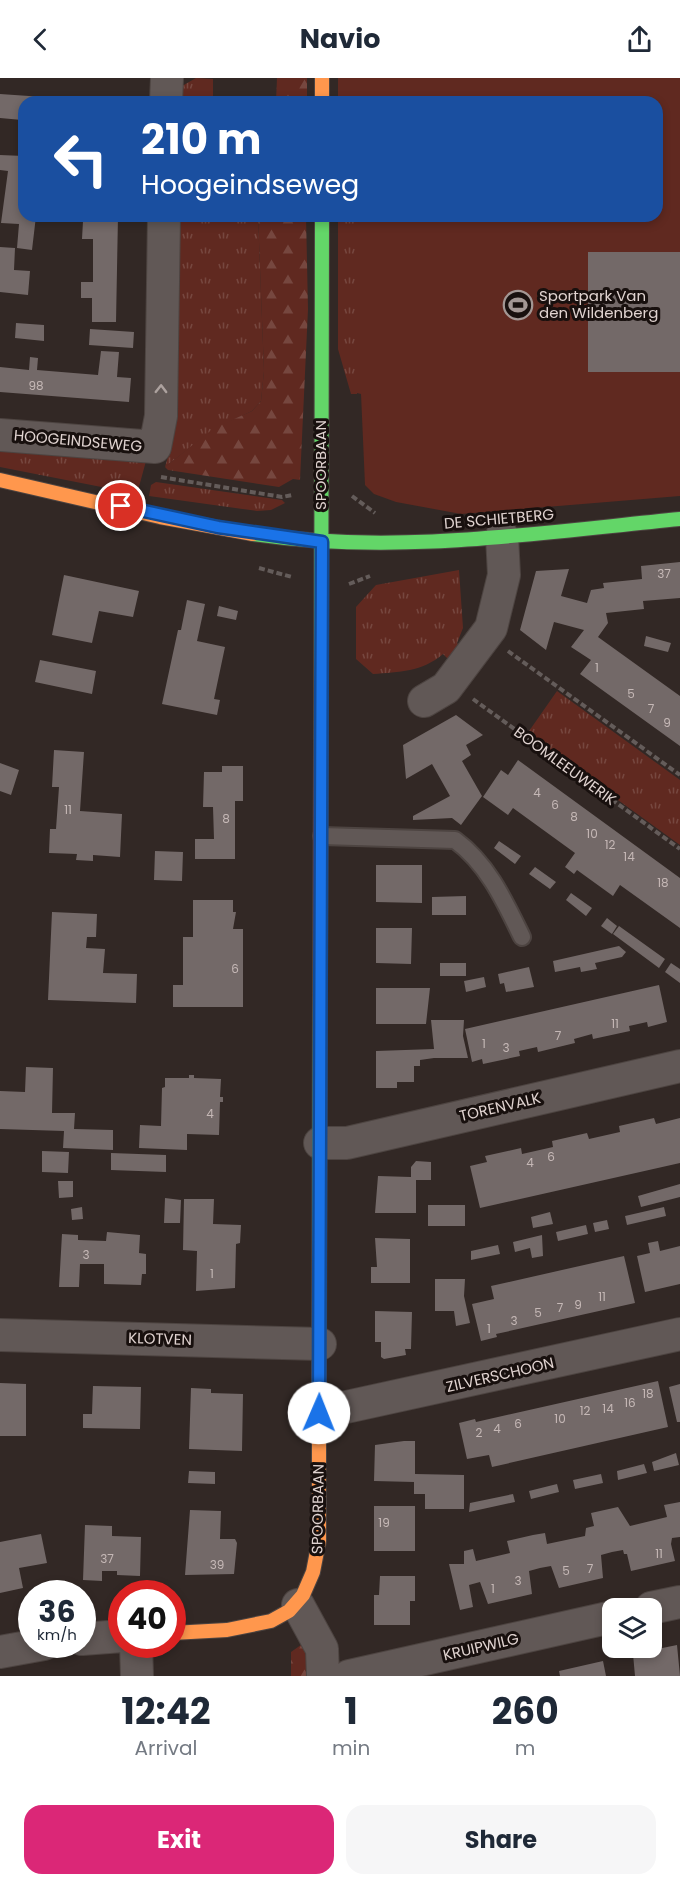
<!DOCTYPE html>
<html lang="en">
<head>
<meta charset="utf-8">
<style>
  body { margin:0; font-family:Poppins,sans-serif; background:#f6f6f7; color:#1f2937; height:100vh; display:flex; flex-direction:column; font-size:22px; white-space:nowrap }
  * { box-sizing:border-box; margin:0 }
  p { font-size:20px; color:#747a83 }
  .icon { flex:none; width:33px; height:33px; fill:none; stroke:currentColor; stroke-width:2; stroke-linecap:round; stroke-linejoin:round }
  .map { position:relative; height:1598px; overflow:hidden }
  .side { display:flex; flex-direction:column; background:#fff; flex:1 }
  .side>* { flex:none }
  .banner { position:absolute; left:18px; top:18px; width:645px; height:126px; border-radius:18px; box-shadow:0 3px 9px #0003; background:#1a4fa0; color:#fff; overflow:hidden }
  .fabs { position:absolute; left:602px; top:1520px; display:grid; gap:12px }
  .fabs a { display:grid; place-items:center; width:60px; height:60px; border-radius:12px; background:#fff; box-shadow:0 3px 9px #0003; font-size:30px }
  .speed { position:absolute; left:18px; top:1502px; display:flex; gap:12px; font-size:30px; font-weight:700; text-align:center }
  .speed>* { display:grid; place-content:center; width:78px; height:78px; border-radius:50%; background:#fff; box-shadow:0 3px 9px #0003; line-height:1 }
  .speed small { font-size:15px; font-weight:400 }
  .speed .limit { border:9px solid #d22; background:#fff; color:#111 }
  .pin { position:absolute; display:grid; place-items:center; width:51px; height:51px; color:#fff; margin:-26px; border:3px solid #fff; border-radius:50%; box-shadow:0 2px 6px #0007 }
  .me { position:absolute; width:66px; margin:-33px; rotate:1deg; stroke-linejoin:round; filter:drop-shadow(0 0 4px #0008) }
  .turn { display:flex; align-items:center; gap:21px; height:126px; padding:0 24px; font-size:27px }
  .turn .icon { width:78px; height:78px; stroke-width:2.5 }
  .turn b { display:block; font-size:42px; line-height:51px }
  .eta { display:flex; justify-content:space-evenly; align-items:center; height:102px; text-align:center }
  .eta b { font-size:36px; font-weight:700; line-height:42px }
  .primary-button { display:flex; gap:12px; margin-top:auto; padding:12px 24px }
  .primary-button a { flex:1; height:69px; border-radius:18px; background:#db2777; color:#fff; font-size:24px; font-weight:700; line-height:69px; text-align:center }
  .primary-button a+a { background:#f6f6f7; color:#1f2937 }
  header { display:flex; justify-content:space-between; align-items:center; height:78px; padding:0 24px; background:#fff; font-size:27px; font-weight:700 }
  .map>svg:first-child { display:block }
  .grass { fill:url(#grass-tufts) }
  .forest { fill:url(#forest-firs) }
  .pitch { fill:#602920 }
  .building { fill:#736968 }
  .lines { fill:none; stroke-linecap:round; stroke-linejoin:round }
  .lane-casing { stroke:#4d4441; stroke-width:20 }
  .street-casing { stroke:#4d4441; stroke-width:34 }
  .fast-casing { stroke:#4d4441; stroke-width:16 }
  .slow-casing { stroke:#4d4441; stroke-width:16 }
  .jam-casing { stroke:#4d4441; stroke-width:16 }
  .path { stroke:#645c5a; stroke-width:4; stroke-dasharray:6 3; stroke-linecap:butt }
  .lane { stroke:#615856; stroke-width:16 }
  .street { stroke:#615856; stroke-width:32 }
  .fast { stroke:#63d668; stroke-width:14 }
  .slow { stroke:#ff974d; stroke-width:14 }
  .jam { stroke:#b3261e; stroke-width:14 }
  .oneway { stroke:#ada29f }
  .route-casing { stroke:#114b97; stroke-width:15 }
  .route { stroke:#1a73e8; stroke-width:10 }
  .labels { text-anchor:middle; stroke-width:6; stroke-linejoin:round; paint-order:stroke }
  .number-label { font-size:12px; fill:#c5b8b6 }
  .poi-label { font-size:15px; fill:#e0d3d0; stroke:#18100e; text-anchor:start }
  .street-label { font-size:15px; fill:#e0d3d0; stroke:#18100e }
</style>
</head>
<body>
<header><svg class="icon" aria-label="back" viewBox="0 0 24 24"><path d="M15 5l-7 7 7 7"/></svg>Navio<svg class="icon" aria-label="share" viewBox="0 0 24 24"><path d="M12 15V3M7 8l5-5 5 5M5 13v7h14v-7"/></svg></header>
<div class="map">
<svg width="680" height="1598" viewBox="0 0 680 1598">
  <defs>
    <pattern id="grass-tufts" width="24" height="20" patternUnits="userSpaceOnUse" patternTransform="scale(1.5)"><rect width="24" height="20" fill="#602920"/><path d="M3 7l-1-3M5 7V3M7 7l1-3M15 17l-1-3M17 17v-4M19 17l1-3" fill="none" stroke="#76473f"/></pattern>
    <pattern id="forest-firs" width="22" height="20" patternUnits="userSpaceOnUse" patternTransform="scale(1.5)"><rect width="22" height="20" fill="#602920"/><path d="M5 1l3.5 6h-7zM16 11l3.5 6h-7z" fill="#76473f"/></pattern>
  </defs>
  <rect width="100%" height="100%" fill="#322825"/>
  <path class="grass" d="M196,0L213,1V21L254,24H180L182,8Z
    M338,0H357V24H338Z
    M178,138H258L264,293L261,323L252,333L214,351L165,389L173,361L176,337Z
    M338,138H357V316H351L338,271Z
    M0,364L146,383L137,416L0,389Z
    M156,404L282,422L285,425L271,432L257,433L149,418L151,407Z
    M459,492L463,550L457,565L465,575L455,588L443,576C422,594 399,594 373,596L356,581V529L376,507Z
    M557,613L680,702V767L527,656Z"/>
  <path class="forest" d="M277,0H307V24H276Z
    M258,138H306L308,231L300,402L293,401L279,409L168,392L165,389L214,350L252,333L261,323L264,293Z
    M308,1562L313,1598H291V1574Z"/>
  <path class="pitch" d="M357,0H680V418L461,436L396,424L374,416L365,407L361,316L357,315V138H657V24H357Z"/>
  <path class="building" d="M0,16L87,22V24H24V52H21L22,42L0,40Z
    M0,77L24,78L20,117L24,118V138H36L32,172L17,170L19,146L1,145L8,93L0,92Z
    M76,138H118L116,244H92V220H81V204H93V161H82L83,143H76Z
    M0,169L15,170L14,192L30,193L28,217L0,214Z
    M588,174H680V294H588Z
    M16,245L44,247V263L15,260Z
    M90,251L134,254L133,270L89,267Z
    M101,273L119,274L117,299L131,300L129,324L0,314V289L29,292L30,279L38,280L37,292L98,297Z
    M680,484V520L643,523L644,531L606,535L608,545L598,559L680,618V668L580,596L591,582L571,569L584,552L554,544L546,572L520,552L536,493L569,491L561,518L587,525L591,512L604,510L603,505L642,501L641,488Z
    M64,497L139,513L133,539L99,533L92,565L52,557Z
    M187,522L205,526L197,563L225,569L214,621L220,622L217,637L162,626L178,552H181Z
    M219,528L238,533L236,542L217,538Z
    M646,558L671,565L668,574L644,568Z
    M40,582L96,593L92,616L35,604Z
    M456,637L483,657L466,667L471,677L462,683L482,718L461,747L452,740L413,742V738L450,718L432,686L406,701L403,667Z
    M54,672L84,674L80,733L122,736L120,779L93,777V783L76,782L77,776L49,775L50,751H56L59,709H52Z
    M518,682L680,800V850L620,807L613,818L577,792L574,796L565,789L575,775L513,730L508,737L483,719L501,692L508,697Z
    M0,685L19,692L11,717L0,713Z
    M222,688H243V723H235V781H195V761H214L213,729H203L204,694H222Z
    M499,763L521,778L515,786L494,770Z
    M155,773L183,774L182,803L154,802Z
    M376,787H422V825L376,824Z
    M535,789L556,804L550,811L529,796Z
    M571,815L592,830L586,838L566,822Z
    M466,818V837H432V819Z
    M193,822H233V834H236L233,851H243V929H173V907H183V859H193Z
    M52,834L97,836L96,859H87L86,870L105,871L103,895L137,896L136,925L48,922Z
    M607,840L617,848L612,856L601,848Z
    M619,848L665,881L659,890L613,856Z
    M376,850H412L411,886L376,885Z
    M619,868L626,874L622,879L595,885L597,891L581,894L580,889L555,894L553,883Z
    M440,885H466V898H440Z
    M671,885L680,891V905L665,894Z
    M529,889L534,909L506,914L504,905L500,906L498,896Z
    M484,899L486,909L466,914L464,903Z
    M659,907L667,944L648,949L647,944L629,948L630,953L593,961L592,956L574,961L575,965L538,974L537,969L519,973L520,978L483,986L482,981L472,984L465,951Z
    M376,910H430L426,946H376Z
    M431,942H464L463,958L468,980H434L420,982V988H414V1004H397V1010H376V973L434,971Z
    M26,989L53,990L52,1035H75L74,1051L113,1052V1072L63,1070L64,1053L0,1051V1013L25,1014Z
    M189,997H194V1000L221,1001L220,1019H223V1024H220L219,1057L187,1056V1072L139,1070L140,1047L161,1048L162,1010L165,1009V1000H189Z
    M654,1040L656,1046L680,1040V1085L480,1130L470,1088L487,1084L485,1078L521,1070L522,1076L553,1069L552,1063L587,1055L589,1061L620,1054L619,1048Z
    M42,1073L69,1074L68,1095L42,1094Z
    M111,1075L166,1077V1094L111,1092Z
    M416,1083L431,1084V1102H416V1135H375L378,1098L411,1099V1089Z
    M58,1103H73V1119L59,1120Z
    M680,1106V1119L641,1129L638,1118Z
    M165,1120L181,1122L180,1145H164Z
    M184,1121H214L213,1146L241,1147L240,1165L236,1166L235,1210L196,1213L197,1173L183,1172Z
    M428,1127H465V1148H428Z
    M82,1129L83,1141L72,1142L71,1131Z
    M664,1129L666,1138L627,1147L625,1138Z
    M550,1134L553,1146L533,1150L531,1139Z
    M607,1142L609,1151L595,1154L593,1145Z
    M586,1147L588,1156L558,1163L556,1154Z
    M107,1154L140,1157L139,1175L146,1176V1196H142L141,1207L104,1206V1186H80L79,1209H59L62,1156L78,1157V1162L106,1163Z
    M542,1157L543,1178L532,1180L530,1170L515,1174L513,1164Z
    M375,1160L410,1161V1205H371V1189H377Z
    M658,1163L660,1173L680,1168V1206L645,1214L637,1178L650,1175L648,1165Z
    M498,1167L500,1176L471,1182V1173Z
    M624,1178L635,1225L496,1256L497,1259L481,1263L472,1226L494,1221L491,1208Z
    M435,1201H465L464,1218L470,1245L456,1248L454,1233H435Z
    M375,1233L412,1234L411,1271H405L406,1277L384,1281L381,1279V1264H375Z
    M658,1303L668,1349L492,1389L489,1377L467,1381L459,1345L475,1341L476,1344Z
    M0,1305L26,1306V1358H0Z
    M680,1306V1344H677L669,1309Z
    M93,1308L141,1309L140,1351L83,1350V1336H92Z
    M191,1310L211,1311V1315L243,1316L242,1373L189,1371Z
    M404,1363H415V1396L464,1397V1431H425V1416H414V1404L374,1403L375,1367Z
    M676,1375L679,1387L654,1393L652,1384Z
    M644,1386L647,1395L618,1402L617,1393Z
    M189,1393L215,1394V1406L188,1405Z
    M601,1396L603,1405L575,1411L573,1402Z
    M557,1406L559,1414L531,1421L529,1413Z
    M513,1416L515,1424L469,1434L470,1425Z
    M680,1424V1459L672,1460L671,1466L675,1483L631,1493L627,1476H624L623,1472L612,1474L601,1477L603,1500L559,1510L551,1488L540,1490L529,1493L532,1516L488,1526L480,1504L469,1507L473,1529L460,1532L449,1486H464V1473L473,1471L476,1483L510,1475L507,1463L533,1457L545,1455L547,1466L585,1458L586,1450L594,1448L591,1435L618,1429L630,1448L667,1439L664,1427Z
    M374,1428H415V1473H374Z
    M190,1432L221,1433L220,1461H235L237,1465L234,1496L185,1497Z
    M85,1447L112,1448V1458L141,1459L140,1498L117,1497V1493H102V1503L83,1502Z
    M41,1456L47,1485L19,1490L23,1510L0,1515V1464Z
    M380,1498H415V1523H410V1547H374V1517H379Z
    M677,1567L680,1598H635L633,1576Z
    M603,1583L606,1598H560L559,1593Z"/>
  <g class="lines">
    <g class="lane-casing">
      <path id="lane" d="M322,758L455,762C488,786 505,824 522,859"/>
    </g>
    <g class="street-casing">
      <path id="street" d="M166,24L167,0
        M0,357L155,369L161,338L164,138
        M424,623L446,610L491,550L504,497L502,458
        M320,1065H347L680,988
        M0,1257L320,1266
        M319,1335L680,1256
        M298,1527L322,1571L323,1598
        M651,1530L680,1524
        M82,1561L122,1558
        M136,1566L137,1598
        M0,1574L44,1566
        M349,1598L612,1539"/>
    </g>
    <g class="fast-casing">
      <path id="fast" d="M253,456C396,477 537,455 680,441
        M321,664L322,138
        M319,1287L320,915"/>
    </g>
    <g class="slow-casing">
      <path id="slow" d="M322,0V24
        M0,402L160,439L253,456
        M172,1555L227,1552L271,1543L289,1533L303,1517L313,1494L319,1463V1287"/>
    </g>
    <g class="jam-casing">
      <path id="jam" d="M320,915L321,664"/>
    </g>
    <path class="path" d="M161,399L282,419L292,417
      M352,418L375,435
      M259,490L292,499
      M349,506L370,498
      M508,573L680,697
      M473,621L680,771"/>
    <use href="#lane" class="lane"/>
    <use href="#street" class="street"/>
    <use href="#fast" class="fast"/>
    <use href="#slow" class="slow"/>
    <use href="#jam" class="jam"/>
  </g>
  <defs><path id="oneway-chevron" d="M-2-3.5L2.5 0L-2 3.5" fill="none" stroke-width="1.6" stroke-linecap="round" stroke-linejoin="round" transform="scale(1.5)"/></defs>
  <use class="oneway" href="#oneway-chevron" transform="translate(161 311) rotate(-89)"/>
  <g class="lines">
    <g class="route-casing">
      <path id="route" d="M121,428L218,449L322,464L319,1335"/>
    </g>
    <use href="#route" class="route"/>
  </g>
  <defs>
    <g id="stadium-ring" transform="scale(1.5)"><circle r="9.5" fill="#18100e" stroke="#a39794" stroke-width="1.5"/><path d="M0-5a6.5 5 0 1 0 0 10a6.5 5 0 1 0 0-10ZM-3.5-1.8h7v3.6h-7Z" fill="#a39794"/></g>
  </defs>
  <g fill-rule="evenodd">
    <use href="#stadium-ring" x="518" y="227"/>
  </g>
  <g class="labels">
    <g class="number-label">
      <text x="36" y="312">98</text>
      <text x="664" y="500">37</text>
      <text x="597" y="594">1</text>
      <text x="631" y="620">5</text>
      <text x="651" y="635">7</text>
      <text x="667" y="649">9</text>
      <text x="537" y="719">4</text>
      <text x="555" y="731">6</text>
      <text x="68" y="736">11</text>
      <text x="574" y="743">8</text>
      <text x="226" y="745">8</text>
      <text x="592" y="760">10</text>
      <text x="610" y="771">12</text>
      <text x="629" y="783">14</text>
      <text x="663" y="809">18</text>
      <text x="235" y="895">6</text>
      <text x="615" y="950">11</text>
      <text x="558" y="962">7</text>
      <text x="484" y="970">1</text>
      <text x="506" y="974">3</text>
      <text x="210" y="1040">4</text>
      <text x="551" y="1083">6</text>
      <text x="530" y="1089">4</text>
      <text x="86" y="1181">3</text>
      <text x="212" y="1200">1</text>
      <text x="602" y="1223">11</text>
      <text x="578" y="1231">9</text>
      <text x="560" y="1234">7</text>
      <text x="538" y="1239">5</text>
      <text x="514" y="1247">3</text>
      <text x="489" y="1255">1</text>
      <text x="648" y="1320">18</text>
      <text x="630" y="1329">16</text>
      <text x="608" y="1335">14</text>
      <text x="585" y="1337">12</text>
      <text x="560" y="1345">10</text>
      <text x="518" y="1350">6</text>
      <text x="497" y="1355">4</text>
      <text x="479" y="1359">2</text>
      <text x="384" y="1449">19</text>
      <text x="659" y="1480">11</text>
      <text x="107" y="1485">37</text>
      <text x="217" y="1491">39</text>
      <text x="590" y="1495">7</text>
      <text x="566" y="1497">5</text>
      <text x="518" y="1507">3</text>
      <text x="493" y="1515">1</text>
    </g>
    <g class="poi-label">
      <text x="539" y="223">Sportpark Van<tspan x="539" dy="17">den Wildenberg</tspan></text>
    </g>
    <g class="street-label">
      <text transform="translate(78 363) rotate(5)" y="5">HOOGEINDSEWEG</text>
      <text transform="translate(321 387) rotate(-90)" y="5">SPOORBAAN</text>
      <text transform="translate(499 441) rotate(-5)" y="5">DE SCHIETBERG</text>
      <text transform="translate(565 688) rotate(36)" y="5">BOOMLEEUWERIK</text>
      <text transform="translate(500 1029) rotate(-13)" y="5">TORENVALK</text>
      <text transform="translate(160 1261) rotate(2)" y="5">KLOTVEN</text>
      <text transform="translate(500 1297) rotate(-13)" y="5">ZILVERSCHOON</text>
      <text transform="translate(318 1431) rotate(-89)" y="5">SPOORBAAN</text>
      <text transform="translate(481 1569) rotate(-13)" y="5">KRUIPWILG</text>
    </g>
  </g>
</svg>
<div class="fabs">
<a><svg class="icon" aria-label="layers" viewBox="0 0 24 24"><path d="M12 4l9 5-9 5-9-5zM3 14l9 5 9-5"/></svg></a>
</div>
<div class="speed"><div>36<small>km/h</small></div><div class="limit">40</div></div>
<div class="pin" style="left:121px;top:428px;background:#d93025"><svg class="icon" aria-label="arrive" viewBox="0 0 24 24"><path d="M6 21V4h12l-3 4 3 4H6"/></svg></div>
<svg class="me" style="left:319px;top:1335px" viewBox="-20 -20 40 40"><circle r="19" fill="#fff"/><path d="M0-13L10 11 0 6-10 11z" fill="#1a73e8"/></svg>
<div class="banner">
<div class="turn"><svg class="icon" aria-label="left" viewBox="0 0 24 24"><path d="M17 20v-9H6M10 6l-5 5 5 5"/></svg><div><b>210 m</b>Hoogeindseweg</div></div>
</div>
</div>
<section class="side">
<div class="eta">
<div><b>12:42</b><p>Arrival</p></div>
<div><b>1</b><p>min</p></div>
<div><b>260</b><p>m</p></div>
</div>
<div class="primary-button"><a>Exit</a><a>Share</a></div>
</section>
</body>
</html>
